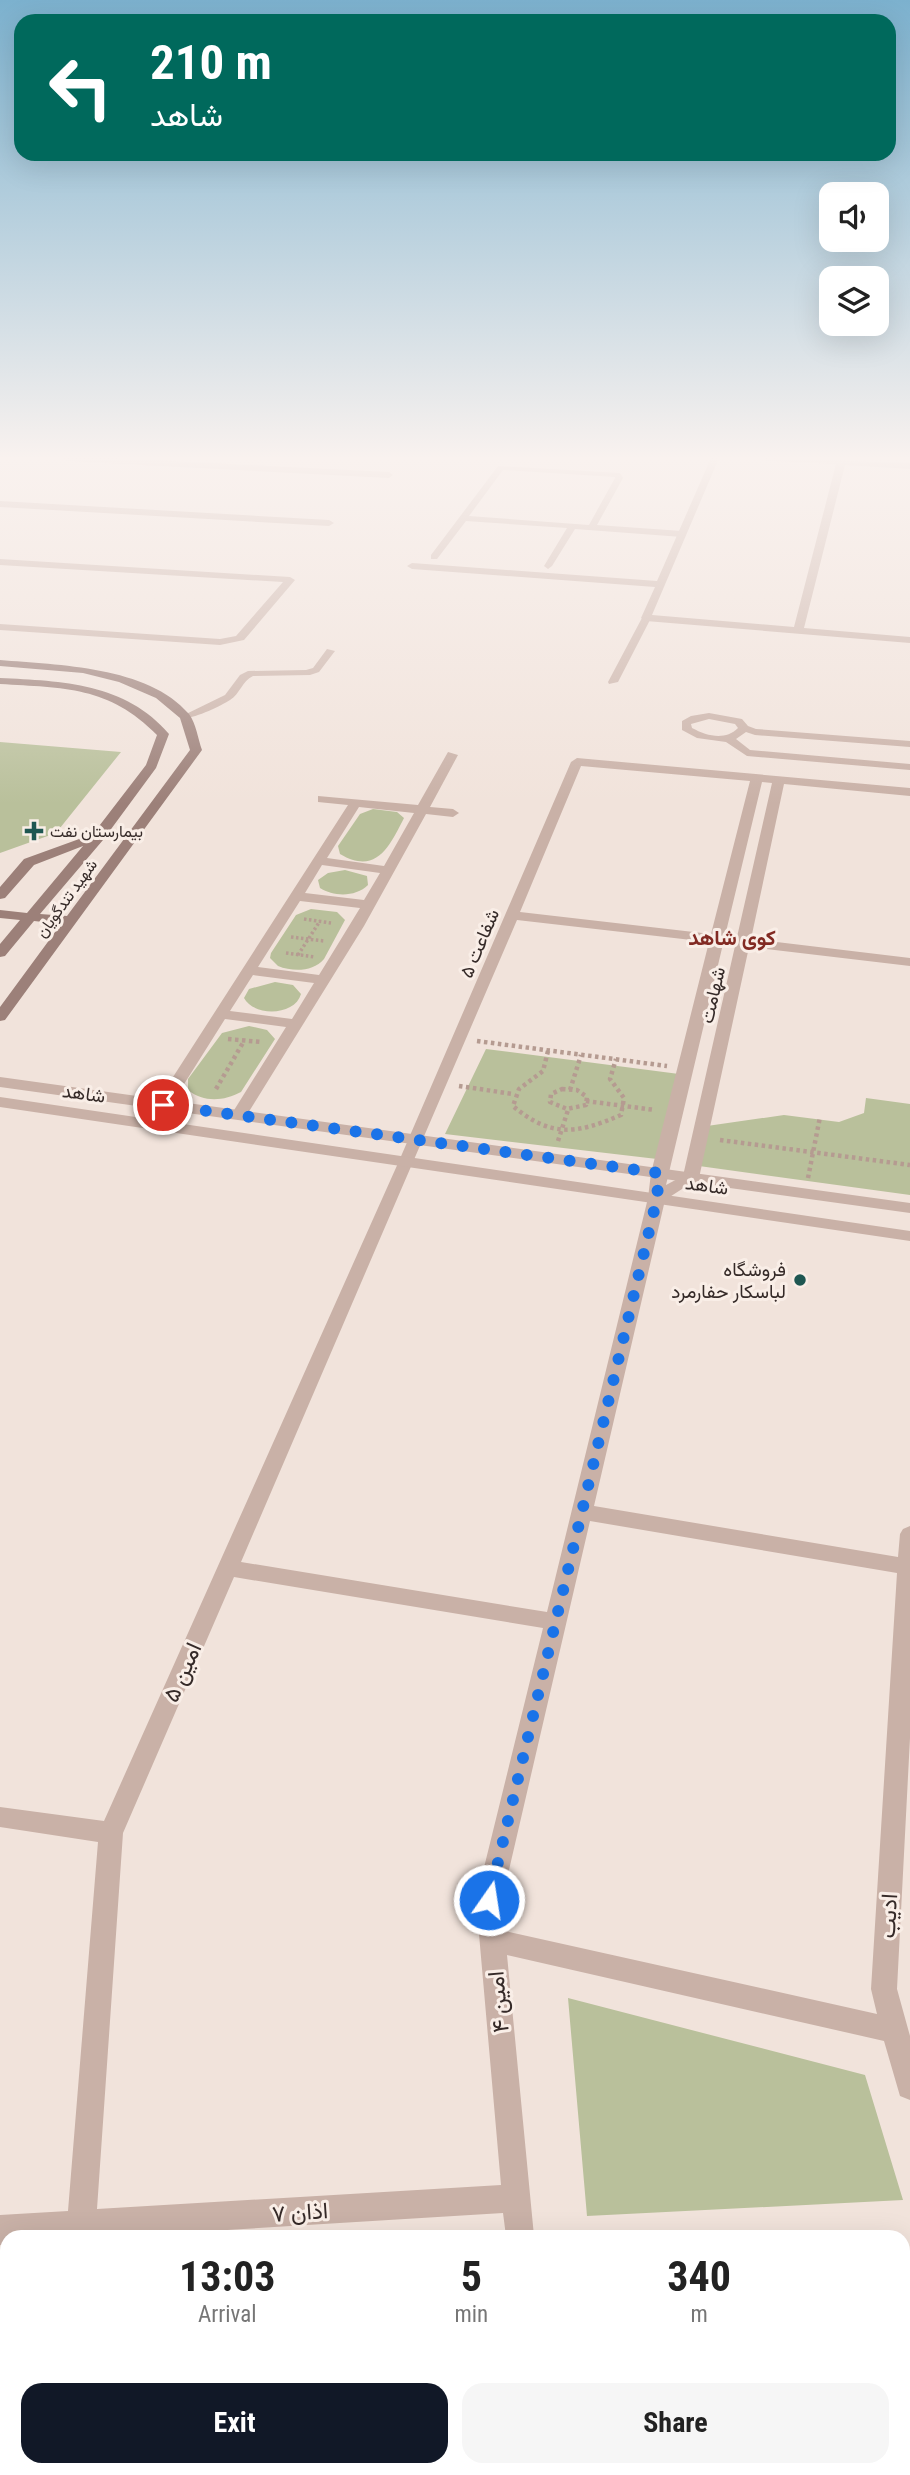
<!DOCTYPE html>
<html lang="en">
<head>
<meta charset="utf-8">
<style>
  body { margin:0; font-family:"Roboto Condensed",Vazirmatn,sans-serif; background:#f6f6f6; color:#222; height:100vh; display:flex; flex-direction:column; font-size:26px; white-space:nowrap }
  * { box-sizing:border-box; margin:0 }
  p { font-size:23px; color:#767676 }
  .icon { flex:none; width:38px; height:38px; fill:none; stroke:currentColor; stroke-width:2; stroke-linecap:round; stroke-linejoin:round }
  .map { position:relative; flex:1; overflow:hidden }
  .panel { position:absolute; left:0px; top:2230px; width:910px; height:247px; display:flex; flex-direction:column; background:#fff; border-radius:21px 21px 0 0; box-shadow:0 7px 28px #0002 }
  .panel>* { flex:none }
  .hud { position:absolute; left:14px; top:14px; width:882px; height:147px; border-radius:21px; box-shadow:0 7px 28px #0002; background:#00695c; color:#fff; overflow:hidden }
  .controls { position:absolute; left:819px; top:182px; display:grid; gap:14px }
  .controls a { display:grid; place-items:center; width:70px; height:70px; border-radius:14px; background:#fff; box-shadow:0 7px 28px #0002; font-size:35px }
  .pin { position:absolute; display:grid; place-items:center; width:60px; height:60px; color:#fff; margin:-30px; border:4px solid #fff; border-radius:50%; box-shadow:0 2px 7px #0007 }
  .me { position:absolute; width:77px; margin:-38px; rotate:13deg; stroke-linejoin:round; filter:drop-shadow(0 0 5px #0008) }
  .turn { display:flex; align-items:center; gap:24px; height:147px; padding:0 21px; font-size:32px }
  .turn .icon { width:91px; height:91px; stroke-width:2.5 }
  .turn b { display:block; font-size:49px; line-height:60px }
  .eta { display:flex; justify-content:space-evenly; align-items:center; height:119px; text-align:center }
  .eta b { font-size:42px; font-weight:700; line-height:49px }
  .primary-button { display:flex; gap:14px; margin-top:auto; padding:14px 21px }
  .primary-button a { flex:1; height:80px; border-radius:21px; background:#111827; color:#fff; font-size:28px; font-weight:700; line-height:80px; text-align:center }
  .primary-button a+a { background:#f6f6f6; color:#222 }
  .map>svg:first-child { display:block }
  .green { fill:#b9c09b }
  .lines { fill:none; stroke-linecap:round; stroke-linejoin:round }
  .path-far1 { stroke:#b59b91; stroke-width:3.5; stroke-dasharray:2.5 2.5; stroke-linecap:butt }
  .path { stroke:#b59b91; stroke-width:4.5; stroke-dasharray:3.5 3.5; stroke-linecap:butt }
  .service { fill:#c9b1a7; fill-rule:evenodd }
  .minor { fill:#c9b1a7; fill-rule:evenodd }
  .tertiary { fill:#c9b1a7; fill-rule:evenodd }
  .secondary { fill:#9c8079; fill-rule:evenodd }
  .route { stroke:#1a73e8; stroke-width:12; stroke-dasharray:0 21.6 }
  .poi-dot { fill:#1e5651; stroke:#f9eee7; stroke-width:2.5 }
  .labels { text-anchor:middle; stroke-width:6; stroke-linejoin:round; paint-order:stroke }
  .far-poi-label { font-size:16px; fill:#352a28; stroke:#f9eee7; text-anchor:start }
  .far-street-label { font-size:16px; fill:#352a28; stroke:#f9eee7 }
  .street-label { font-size:19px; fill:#352a28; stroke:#f9eee7 }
  .poi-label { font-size:19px; fill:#352a28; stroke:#f9eee7; text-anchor:end }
  .neighbourhood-label { font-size:21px; font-weight:bold; fill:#822a23; stroke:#f9eee7 }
  .near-street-label { font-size:23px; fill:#352a28; stroke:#f9eee7 }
</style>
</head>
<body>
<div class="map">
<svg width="910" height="2475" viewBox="0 0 910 2475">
  <rect width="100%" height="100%" fill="#f1e3db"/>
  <path class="green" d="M0,742L121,752L56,833L0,853Z
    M373,809L397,812L404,818C390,845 377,876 340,854L338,846L360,814Z
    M345,870L367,876L368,885C356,897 334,897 320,888L318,880L328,873Z
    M311,909L337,912L345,920L324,959C313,972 293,972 278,966L270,958L271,953L296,915Z
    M275,982L293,985L301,994C295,1016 254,1017 244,998L249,989Z
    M249,1026L267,1030L275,1039L241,1092C224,1101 204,1103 188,1090V1079L222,1033Z
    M486,1049L679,1074L657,1159L445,1134Z
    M866,1098L910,1104V1195L699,1166L707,1126L784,1115L839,1122L864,1113Z
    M568,1998L865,2075L903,2200L587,2216Z"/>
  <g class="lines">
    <path class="path-far1" d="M304,919L331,923
      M291,937L324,941
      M286,953L315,957
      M298,955L320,921"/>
    <path class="path" d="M228,1039L261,1042
      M477,1041L667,1066
      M548,1051L543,1071L519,1089L513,1106C551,1138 577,1134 621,1115L624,1098L610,1079L616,1059
      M459,1086L513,1094
      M216,1089L244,1041
      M562,1089L577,1090L587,1097L586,1105L567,1109L550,1102L551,1094Z
      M570,1090L581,1055
      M586,1101L655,1110
      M720,1140L910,1165
      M558,1141L568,1110
      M808,1178L820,1117"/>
    <path class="service" d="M498,466L620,473L623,478L597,525L682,531L686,534L682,537L575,529L552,566L548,569L544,566L567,528L466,521L437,559H431V555ZM503,470L615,477V478L589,525L469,516Z
      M643,616L651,618L618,682L609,684L608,682Z
      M327,649L335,651L319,672L310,675L253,676C242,681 240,694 230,700C221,706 188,722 180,717L225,695L240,675L248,671L306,670L313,668Z
      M709,713L742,719L748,726L756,729L910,741V747L755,735L746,732L736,739L750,750L910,764V770L747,756L726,742L697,738L682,730V721L691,716ZM709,719L735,724L738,728C725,741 707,736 692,728L691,724Z"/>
    <path class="minor" d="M62,458H112L389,472L393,475L389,478L66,461Z
      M711,458H719L652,615L794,627L836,464L767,461L763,458L910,463V469L845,465L804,628L910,637V643L646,621L641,618L655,587L412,569L407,566L412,563L657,581Z
      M0,501L329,520L334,523L329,526L0,507Z
      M0,559L290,577L295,580L244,640L220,645L0,630V624L220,639L236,636L283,582L0,565Z
      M448,752L458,755L430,807L453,809L459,813L453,817L426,814L364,926L245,1118L239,1120L231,1115L286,1027L225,1019L169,1108H157L155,1105L348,805L318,802V796L418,805ZM359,807L414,813L384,866L327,858ZM322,865L380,873L364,900L305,893ZM300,901L360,908L319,975L258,967ZM253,975L314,983L292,1019L230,1011Z
      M577,758L910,788V796L784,784L751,939L910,958V966L749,947L699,1178L665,1200L594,1506L898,1557L900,1534L903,1529L910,1526V1738L897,1989L910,2036V2100L900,2096L884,2041L507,1955L534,2236H506L503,2213L129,2236H7V2244L0,2245V2215L68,2211L98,1842L0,1827V1807L104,1821L399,1161L571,762ZM581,766L750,781L711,934L520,912ZM762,782L772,783L737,937L725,936ZM517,920L709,942L651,1173L648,1198L547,1612L241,1562ZM723,944L735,946L683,1176L666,1185ZM590,1521L897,1573L871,1989L877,2014L505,1931L502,1900ZM234,1577L543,1628L476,1900L501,2185L97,2209L123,1833Z
      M47,2469H79V2475H47Z
      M525,2469H557V2475H525Z"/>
    <path class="tertiary" d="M0,1077L910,1203V1213L0,1087Z
      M0,1097L910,1231V1241L0,1107Z"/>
    <path class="secondary" d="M0,660C58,665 148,666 189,714C196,723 198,739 202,750L5,1020L0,1021V1007L61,924L34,921L5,956L0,957V944L20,920L0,918V910L27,913L83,846L34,865L5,898L0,899V887L24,859L93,834L146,765L157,735C109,686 64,688 0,684V678C62,681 126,683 169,734L156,768L103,840L40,914L67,916L190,750L180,718L156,698L119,682L83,673L0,666Z"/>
  </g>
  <linearGradient id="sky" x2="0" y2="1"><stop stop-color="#7cb1ce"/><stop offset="0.57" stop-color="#f9f2ef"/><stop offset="1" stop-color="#f9f2ef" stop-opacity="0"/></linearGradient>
  <rect width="910" height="804" fill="url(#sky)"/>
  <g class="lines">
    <path class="route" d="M163,1105L659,1173L657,1198L489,1900"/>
  </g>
  <g class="poi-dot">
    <path d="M30.5 820.5h7v7h7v7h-7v7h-7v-7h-7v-7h7z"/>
    <circle cx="800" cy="1280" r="7"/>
  </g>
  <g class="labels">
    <g class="far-poi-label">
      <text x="50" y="837">بیمارستان نفت</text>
    </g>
    <g class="far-street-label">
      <text transform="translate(66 898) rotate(-54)" y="6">شهید تندگویان</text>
    </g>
    <g class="street-label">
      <text transform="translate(479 943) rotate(-67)" y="7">شفاعت ۵</text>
      <text transform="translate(712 995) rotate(-77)" y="7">شهامت</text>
      <text transform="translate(84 1093) rotate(8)" y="7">شاهد</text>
      <text transform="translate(707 1185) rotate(8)" y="7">شاهد</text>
    </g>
    <g class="poi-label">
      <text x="786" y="1276">فروشگاه<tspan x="786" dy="22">لباسکار حفارمرد</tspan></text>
    </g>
    <g class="neighbourhood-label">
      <text x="732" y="945">کوی شاهد</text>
    </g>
    <g class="near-street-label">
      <text transform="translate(182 1672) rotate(-66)" y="8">امین ۵</text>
      <text transform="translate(888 1916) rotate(-87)" y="8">ادیب</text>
      <text transform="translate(498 2002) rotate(-95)" y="8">امین ۴</text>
      <text transform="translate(300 2212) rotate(-4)" y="8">اذان ۷</text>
    </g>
  </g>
</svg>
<div class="controls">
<a><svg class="icon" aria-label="sound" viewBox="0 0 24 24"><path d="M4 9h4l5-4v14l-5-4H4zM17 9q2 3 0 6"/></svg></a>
<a><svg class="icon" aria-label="layers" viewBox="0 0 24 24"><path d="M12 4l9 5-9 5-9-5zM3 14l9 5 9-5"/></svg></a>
</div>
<div class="pin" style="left:163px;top:1105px;background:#d93025"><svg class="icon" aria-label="arrive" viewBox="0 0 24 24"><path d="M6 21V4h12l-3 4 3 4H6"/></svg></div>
<svg class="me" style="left:489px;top:1900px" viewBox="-20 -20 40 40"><circle r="17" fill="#1a73e8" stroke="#fff" stroke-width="3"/><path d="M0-11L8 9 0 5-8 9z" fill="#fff"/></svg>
<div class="hud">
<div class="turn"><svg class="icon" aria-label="left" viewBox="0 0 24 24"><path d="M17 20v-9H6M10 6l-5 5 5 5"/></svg><div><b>210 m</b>شاهد</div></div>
</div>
<section class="panel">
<div class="eta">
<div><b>13:03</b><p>Arrival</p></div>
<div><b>5</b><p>min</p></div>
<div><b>340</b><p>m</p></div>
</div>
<div class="primary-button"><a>Exit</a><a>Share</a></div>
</section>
</div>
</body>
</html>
